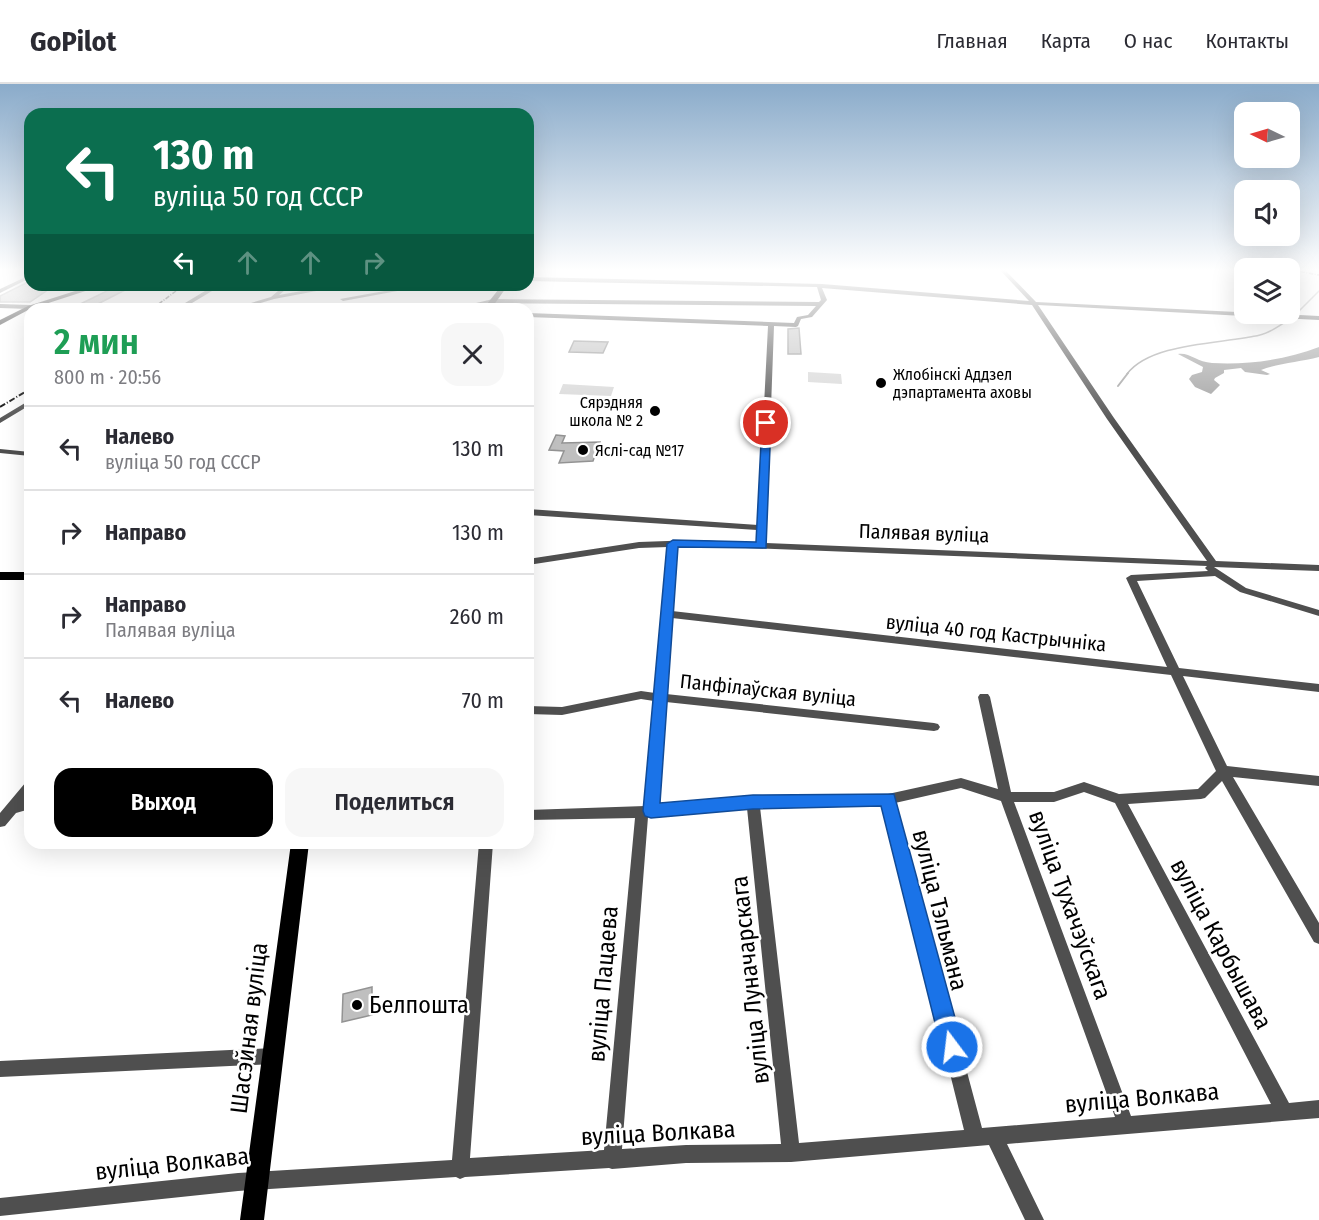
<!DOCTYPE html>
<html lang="ru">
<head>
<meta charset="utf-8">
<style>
  body { margin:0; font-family:"Fira Sans Condensed",sans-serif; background:#f7f7f7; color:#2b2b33; height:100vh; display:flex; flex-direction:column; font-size:22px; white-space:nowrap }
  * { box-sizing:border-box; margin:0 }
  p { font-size:20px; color:#7c7c81 }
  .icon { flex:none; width:33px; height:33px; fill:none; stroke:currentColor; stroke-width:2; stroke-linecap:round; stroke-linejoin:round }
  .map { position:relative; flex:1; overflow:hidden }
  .panel { position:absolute; left:24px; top:219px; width:510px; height:546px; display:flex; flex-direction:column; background:#fff; border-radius:18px; box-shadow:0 6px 24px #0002 }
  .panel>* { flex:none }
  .top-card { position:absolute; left:24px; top:24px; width:510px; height:183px; border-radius:18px; box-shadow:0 6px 24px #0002; background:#0b6e4f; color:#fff; overflow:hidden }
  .needle { width:39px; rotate:275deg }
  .controls { position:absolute; left:1234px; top:18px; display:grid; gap:12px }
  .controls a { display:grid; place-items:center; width:66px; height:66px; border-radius:12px; background:#fff; box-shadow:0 6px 24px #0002; font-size:30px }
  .pin { position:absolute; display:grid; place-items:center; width:51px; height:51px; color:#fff; margin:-26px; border:3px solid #fff; border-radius:50%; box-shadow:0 2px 6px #0007 }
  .me { position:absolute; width:66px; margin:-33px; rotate:345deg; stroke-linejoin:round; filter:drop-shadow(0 0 4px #0008) }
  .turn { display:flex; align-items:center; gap:21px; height:126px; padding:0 30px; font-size:27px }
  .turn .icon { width:78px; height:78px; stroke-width:2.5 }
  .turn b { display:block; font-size:42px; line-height:51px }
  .lanes { display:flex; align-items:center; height:57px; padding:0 30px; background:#0003; justify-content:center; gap:30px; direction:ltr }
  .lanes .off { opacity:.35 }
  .round { display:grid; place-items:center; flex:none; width:63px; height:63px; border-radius:18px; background:#f7f7f7 }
  .head { display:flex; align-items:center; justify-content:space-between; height:102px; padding:0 30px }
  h1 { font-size:36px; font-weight:600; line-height:45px; color:#1e9e55 }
  .button { display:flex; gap:12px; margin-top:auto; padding:12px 30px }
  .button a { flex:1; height:69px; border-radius:18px; background:#000; color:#fff; font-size:24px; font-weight:600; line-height:69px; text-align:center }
  .button a+a { background:#f7f7f7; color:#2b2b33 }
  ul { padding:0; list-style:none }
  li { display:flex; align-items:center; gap:18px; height:84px; padding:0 30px; border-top:2px solid #e1e1e2 }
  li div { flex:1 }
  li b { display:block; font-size:22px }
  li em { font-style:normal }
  header { display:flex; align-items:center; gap:36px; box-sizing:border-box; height:84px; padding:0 30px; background:#fff; border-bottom:2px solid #e1e1e2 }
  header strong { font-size:28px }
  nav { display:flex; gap:33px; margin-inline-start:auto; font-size:21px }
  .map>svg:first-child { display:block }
  .green { fill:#d6d6d6 }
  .water { fill:#9d9d9d }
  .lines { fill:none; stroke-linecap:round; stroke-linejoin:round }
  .stream-far1 { stroke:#9d9d9d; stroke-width:1.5 }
  .stream { stroke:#9d9d9d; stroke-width:2 }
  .building { fill:#bfbfbf; stroke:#939393; stroke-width:1.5 }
  .minor { fill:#4f4f4f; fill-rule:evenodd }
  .major { fill:#000; fill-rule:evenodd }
  .rail-far1 { stroke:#000; stroke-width:1.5; stroke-dasharray:4.5 1.5 1 1.5; stroke-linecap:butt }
  .rail { stroke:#000; stroke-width:2; stroke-dasharray:6 2 1 2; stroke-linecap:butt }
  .route { fill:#1a73e8; stroke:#114b97; stroke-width:1.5 }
  .poi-dot { fill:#000; stroke:#fff; stroke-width:2 }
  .labels { text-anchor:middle; stroke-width:5; stroke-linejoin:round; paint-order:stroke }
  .far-poi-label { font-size:16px; fill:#000; stroke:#fff; text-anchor:start }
  .street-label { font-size:20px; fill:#000; stroke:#fff }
  .near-street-label { font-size:24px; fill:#000; stroke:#fff }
  .near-poi-label { font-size:24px; fill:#000; stroke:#fff; text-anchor:start }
</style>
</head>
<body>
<header>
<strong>GoPilot</strong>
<nav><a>Главная</a><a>Карта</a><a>О нас</a><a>Контакты</a></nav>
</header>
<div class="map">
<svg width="1319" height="1136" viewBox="0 0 1319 1136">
  <rect width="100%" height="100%" fill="#fff"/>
  <path class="green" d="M808,288L841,290L842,300L808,298Z
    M563,300L614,303L611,312L559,310Z"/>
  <path class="water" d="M1319,263V273C1300,278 1279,279 1261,286L1270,290L1267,291L1245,288L1241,284L1224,286V289L1215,294L1214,296L1220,301L1211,310L1195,303L1189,295L1192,291L1202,288L1203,283L1178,270C1189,268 1197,278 1212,279C1248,281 1285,276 1319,263Z"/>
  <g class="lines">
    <path class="stream-far1" d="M1296,230L1319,207
      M1127,290C1151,258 1223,260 1260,251C1271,249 1283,239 1293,233"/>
    <path class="stream" d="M1118,302L1128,289"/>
  </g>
  <path class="building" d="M30,197V201H55L30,218H0V212Z
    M109,206H125L88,225H70Z
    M799,244L801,270H788V245Z
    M574,257L608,258L603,269L569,268Z
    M556,351L565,352L562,359L600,358L593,377L559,379L564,367L549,366Z
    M372,903V931L342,938L343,910Z"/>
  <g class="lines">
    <path class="minor" d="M1000,186H1005L1036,218L1319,232V236L1038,221L1114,334L1216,477L1319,481V487L1214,483L1246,504L1319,526V532L1240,508L1215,492L1137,497L1179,584L1319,600V608L1183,592L1227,682L1319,692V702L1233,693L1319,839V860L1314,858L1222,697L1205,714L1201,715L1128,720L1289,1019L1319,1016V1034L1007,1060L1044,1136H1025L989,1061L791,1078L686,1079L612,1085L609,1084L465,1093L460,1095L456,1093L238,1107L0,1132V1114L238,1089L452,1076L479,759H493L470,1074L604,1066L635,734L528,736V726L645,722L654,617L641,615L562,631L528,630V622L562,623L641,607L655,609L668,463L639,464L528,481V475L639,458L696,456L757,459V446L528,431V425L758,441L768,242L528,233V229L794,239L797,233L808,231L816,222L494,219L463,225H451L493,215L819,218L821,216L817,203L528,197V193L822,200L1029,217ZM822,204L1032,221L1107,335L1207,477L766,459L774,242L796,243L798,242L801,235L812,233L827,216ZM677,462H696L1207,482L1205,484L1208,487L1131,491L1126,494L1167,583L672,527ZM672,534L1171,591L1216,687L1198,705L1119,710L1084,698L1054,708H1011L990,613L988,610H980L978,613L998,705L961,694L888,710L753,713L658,721L666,618L934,647L938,646L940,643L938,640L934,639L666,610ZM961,704L1001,717L1115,1033L982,1044L895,719ZM1084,708L1115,719L1271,1020L1131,1032L1014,718H1054ZM883,720L964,1046L799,1059L760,723ZM747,724L781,1060L686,1061L622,1065L648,733Z
      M30,191V194L0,209V205Z
      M215,201H222L182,225H175Z
      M285,201H291L279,211L336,201H348L274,215L240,225H231L271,213Z
      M418,201H430L343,217L340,215Z
      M0,220L30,221L33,223L30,225L0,224Z
      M30,316V321L0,339V334Z
      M0,365L30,368V372L0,369Z
      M30,697V711L26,716L30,715V725L16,729L5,742L0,743V729L26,698Z
      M273,964L279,966L281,972L279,978L273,980L0,993V977Z"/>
    <path class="major" d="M94,201H104L30,225L0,241V236L28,222Z
      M502,201H508L491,225H483Z
      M0,488H30V496H0Z
      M291,759H309L264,1136H240Z"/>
    <path class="rail-far1" d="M1292,186L1319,191
      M152,225L184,201"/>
    <path class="rail" d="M0,323L30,305"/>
  </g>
  <linearGradient id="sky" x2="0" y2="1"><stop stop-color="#8aabca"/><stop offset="0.54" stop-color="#fff"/><stop offset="1" stop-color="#fff" stop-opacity="0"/></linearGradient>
  <rect width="1319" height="345" fill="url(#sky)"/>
  <path class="route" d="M766,336L771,339L766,464L678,463L660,719L753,711L894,710L963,963L960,970L952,973L945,970L941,963L881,722L753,725L651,734L645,732L643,727L667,460L673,456L756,458L762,339Z"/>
  <g class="poi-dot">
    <circle cx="881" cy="299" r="6"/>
    <circle cx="655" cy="327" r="6"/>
    <circle cx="583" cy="366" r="6"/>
    <circle cx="357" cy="921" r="6"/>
  </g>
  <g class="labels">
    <g class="far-poi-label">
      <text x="893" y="296">Жлобінскі Аддзел<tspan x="893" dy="18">дэпартамента аховы</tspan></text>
      <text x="643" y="324" text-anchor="end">Сярэдняя<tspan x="643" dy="18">школа № 2</tspan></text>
      <text x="595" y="372">Яслі-сад №17</text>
    </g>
    <g class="street-label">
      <text transform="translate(924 449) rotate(2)" y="7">Палявая вуліца</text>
      <text transform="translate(996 549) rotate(6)" y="7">вуліца 40 год Кастрычніка</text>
      <text transform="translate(768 606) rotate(6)" y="7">Панфілаўская вуліца</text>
    </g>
    <g class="near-street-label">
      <text transform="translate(1070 821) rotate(70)" y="8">вуліца Тухачэўскага</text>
      <text transform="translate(940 826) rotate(76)" y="8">вуліца Тэльмана</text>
      <text transform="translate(1221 860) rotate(62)" y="8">вуліца Карбышава</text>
      <text transform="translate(750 896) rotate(-96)" y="8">вуліца Луначарскага</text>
      <text transform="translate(603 900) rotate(-85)" y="8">вуліца Пацаева</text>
      <text transform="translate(249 944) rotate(-83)" y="8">Шасэйная вуліца</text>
      <text transform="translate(1142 1014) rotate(-5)" y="8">вуліца Волкава</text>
      <text transform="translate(658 1049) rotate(-3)" y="8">вуліца Волкава</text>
      <text transform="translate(172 1080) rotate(-6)" y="8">вуліца Волкава</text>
    </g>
    <g class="near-poi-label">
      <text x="369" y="929">Белпошта</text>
    </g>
  </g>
</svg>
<div class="controls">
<a><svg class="needle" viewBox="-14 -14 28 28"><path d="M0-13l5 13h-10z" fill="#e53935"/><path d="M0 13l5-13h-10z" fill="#7c7c81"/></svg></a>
<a><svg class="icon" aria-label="sound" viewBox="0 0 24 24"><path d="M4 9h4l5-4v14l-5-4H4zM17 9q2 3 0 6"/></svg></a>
<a><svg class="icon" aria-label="layers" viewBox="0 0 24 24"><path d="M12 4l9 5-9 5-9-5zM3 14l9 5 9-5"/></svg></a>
</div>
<div class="pin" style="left:766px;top:339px;background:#d93025"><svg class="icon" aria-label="arrive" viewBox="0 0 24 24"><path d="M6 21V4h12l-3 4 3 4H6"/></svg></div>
<svg class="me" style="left:952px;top:963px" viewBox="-20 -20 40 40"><circle r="17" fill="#1a73e8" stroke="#fff" stroke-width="3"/><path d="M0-11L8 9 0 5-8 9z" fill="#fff"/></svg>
<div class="top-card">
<div class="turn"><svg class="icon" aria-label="left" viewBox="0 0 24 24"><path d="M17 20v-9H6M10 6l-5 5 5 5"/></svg><div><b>130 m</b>вуліца 50 год СССР</div></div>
<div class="lanes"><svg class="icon" aria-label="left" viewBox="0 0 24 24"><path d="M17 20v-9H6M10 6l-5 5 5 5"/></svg><svg class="icon off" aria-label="ahead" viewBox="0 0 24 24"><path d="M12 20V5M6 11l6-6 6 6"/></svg><svg class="icon off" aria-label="ahead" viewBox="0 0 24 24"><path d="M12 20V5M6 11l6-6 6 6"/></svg><svg class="icon off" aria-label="right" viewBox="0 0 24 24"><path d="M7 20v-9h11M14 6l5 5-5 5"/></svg></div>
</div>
<section class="panel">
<div class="head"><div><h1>2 мин</h1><p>800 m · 20:56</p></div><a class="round"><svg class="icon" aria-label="close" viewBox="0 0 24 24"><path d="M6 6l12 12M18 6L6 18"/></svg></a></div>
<ul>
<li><svg class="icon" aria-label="left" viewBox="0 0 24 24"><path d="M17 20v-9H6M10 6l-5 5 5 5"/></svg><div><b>Налево</b><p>вуліца 50 год СССР</p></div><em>130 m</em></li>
<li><svg class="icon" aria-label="right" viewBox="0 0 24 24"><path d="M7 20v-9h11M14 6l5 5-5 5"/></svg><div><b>Направо</b></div><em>130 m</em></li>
<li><svg class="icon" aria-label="right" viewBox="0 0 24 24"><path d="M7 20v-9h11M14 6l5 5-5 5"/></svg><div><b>Направо</b><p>Палявая вуліца</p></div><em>260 m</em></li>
<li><svg class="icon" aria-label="left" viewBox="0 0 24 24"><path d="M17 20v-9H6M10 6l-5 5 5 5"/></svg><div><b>Налево</b></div><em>70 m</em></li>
</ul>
<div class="button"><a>Выход</a><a>Поделиться</a></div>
</section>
</div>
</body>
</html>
